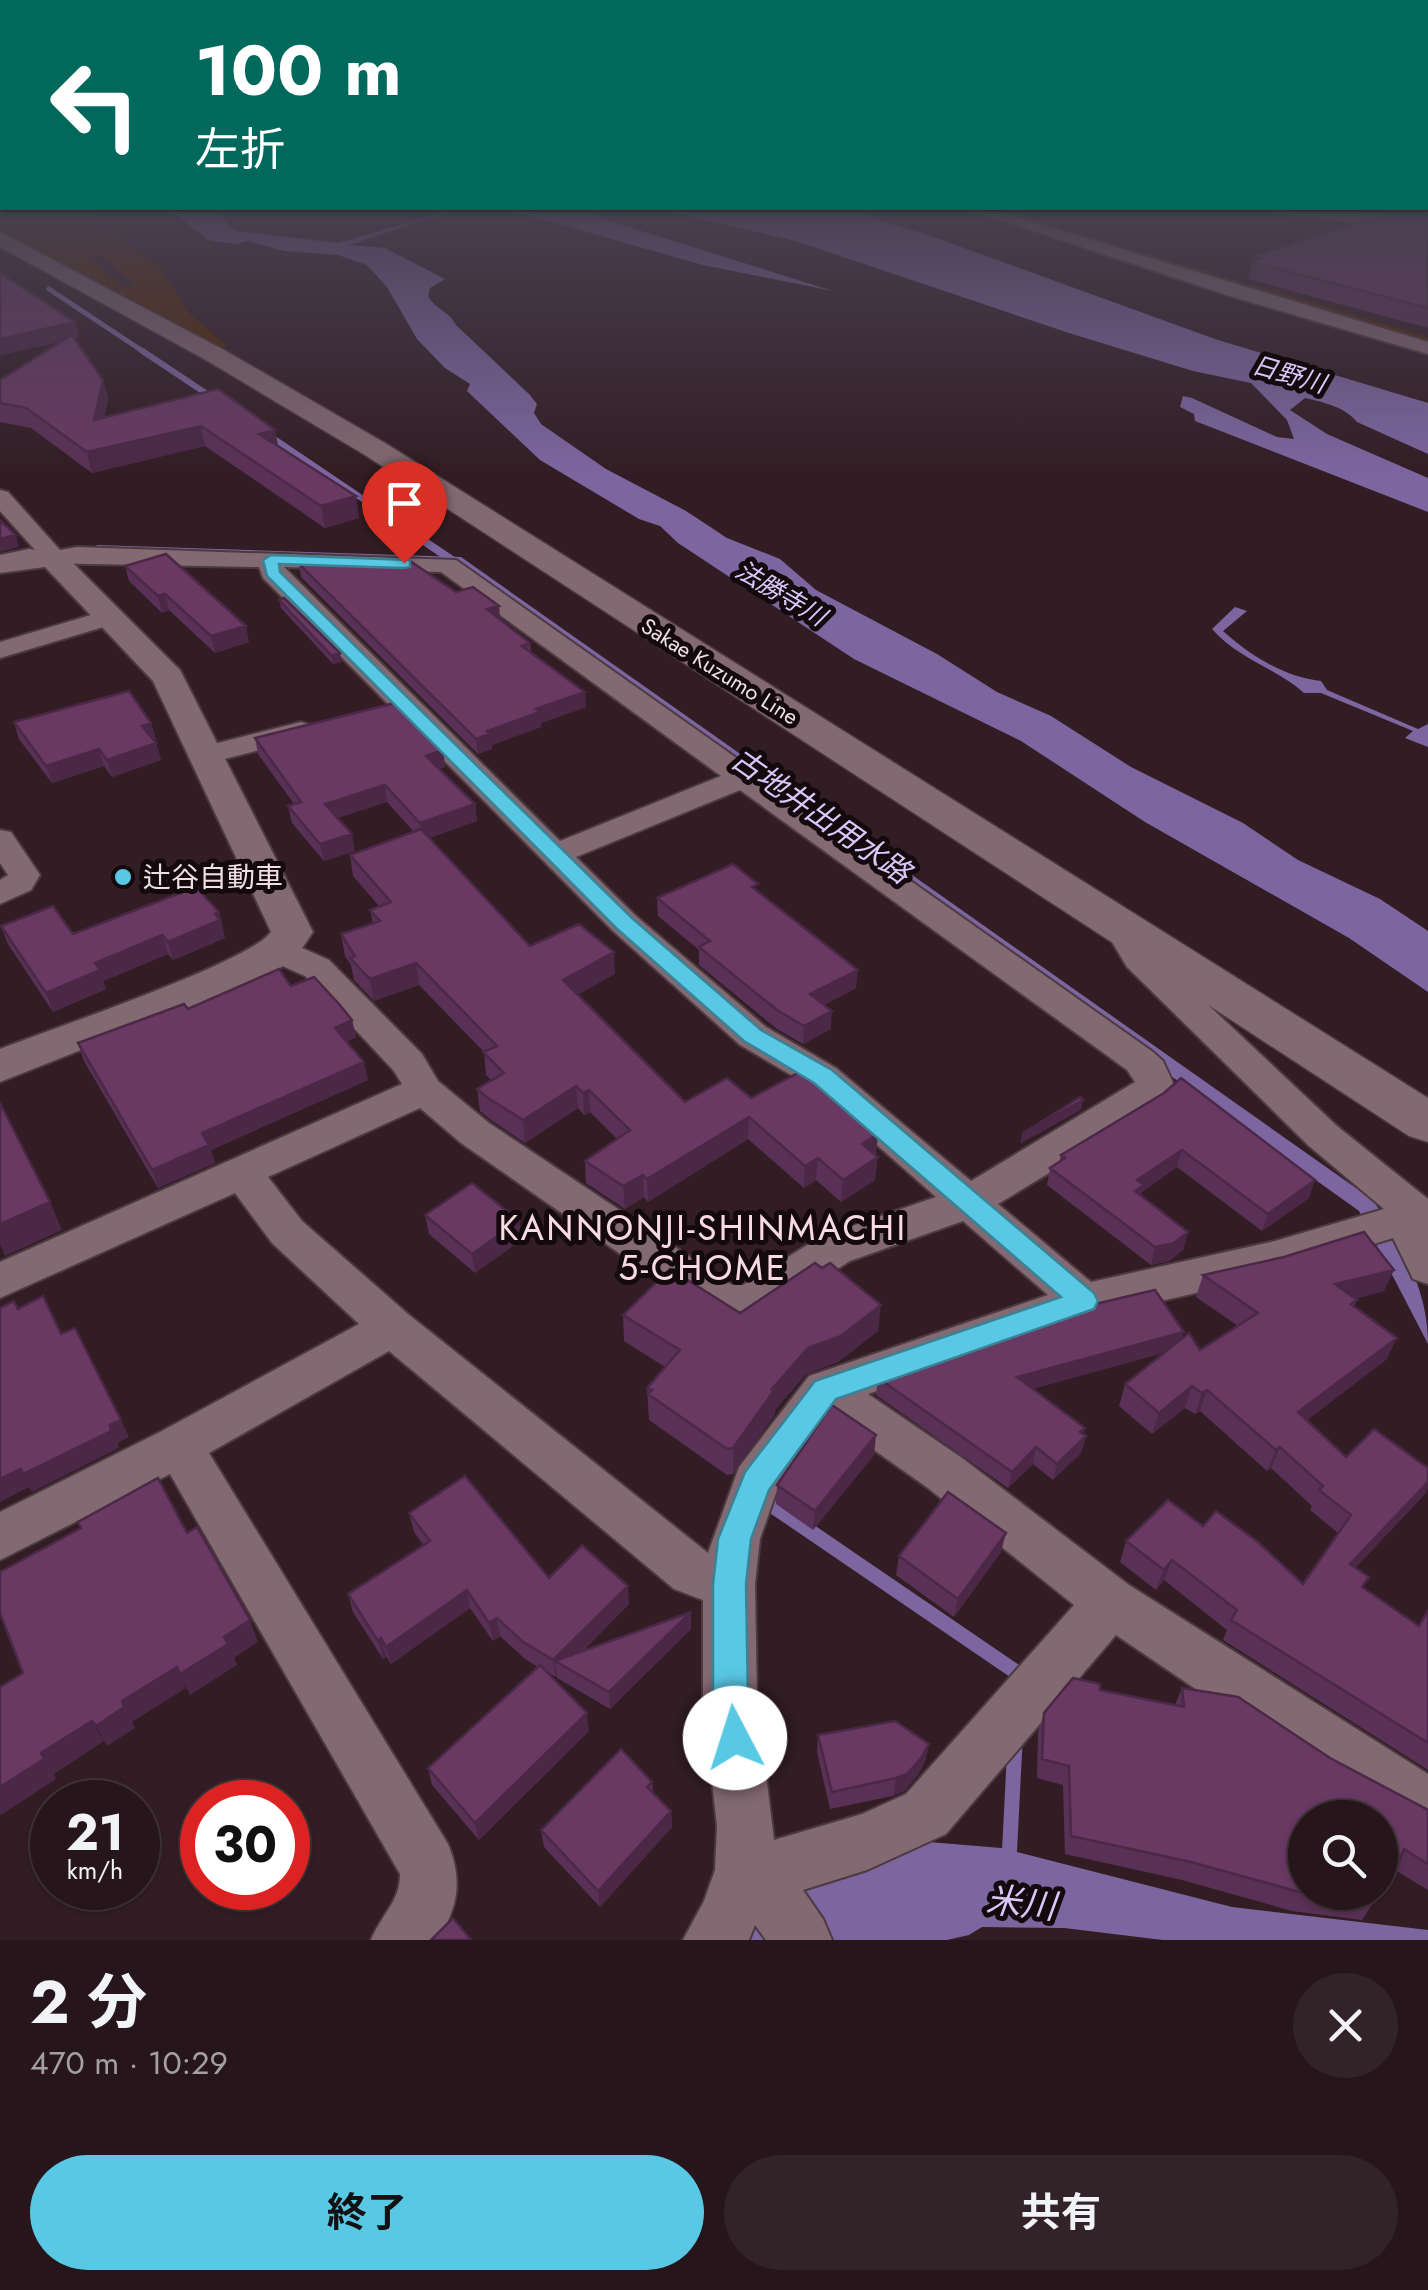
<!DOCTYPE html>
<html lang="ja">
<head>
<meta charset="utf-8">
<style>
  body { margin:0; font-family:Jost,"Noto Sans JP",sans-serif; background:#322328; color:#f1f3f6; height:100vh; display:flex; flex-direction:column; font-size:38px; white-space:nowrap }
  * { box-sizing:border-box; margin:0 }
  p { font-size:32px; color:#a49fa3 }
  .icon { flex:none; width:55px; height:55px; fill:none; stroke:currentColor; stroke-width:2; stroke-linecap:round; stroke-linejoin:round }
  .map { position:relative; height:1940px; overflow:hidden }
  .details { display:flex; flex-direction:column; background:#26161b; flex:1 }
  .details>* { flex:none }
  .guide { position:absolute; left:0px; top:0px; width:1430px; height:210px; box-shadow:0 2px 8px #0004,0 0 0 2px #42353a; background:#00695c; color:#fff; overflow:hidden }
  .tools { position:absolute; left:1288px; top:1800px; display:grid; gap:20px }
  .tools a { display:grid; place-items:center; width:110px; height:110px; border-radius:50%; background:#26161b; box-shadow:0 2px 8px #0004,0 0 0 2px #42353a; font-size:50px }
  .speed { position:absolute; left:30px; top:1780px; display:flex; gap:20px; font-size:50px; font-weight:700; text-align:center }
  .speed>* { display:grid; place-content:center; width:130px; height:130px; border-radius:50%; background:#26161b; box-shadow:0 2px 8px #0004,0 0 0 2px #42353a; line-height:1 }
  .speed small { font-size:25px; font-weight:400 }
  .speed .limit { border:15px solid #d22; background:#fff; color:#111 }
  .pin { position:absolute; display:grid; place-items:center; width:85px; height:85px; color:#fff; margin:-102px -42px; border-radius:50% 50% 50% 0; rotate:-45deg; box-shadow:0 0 10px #0007 }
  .pin .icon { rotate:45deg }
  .me { position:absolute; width:110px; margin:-55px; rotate:355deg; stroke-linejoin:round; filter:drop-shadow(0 0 8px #0008) }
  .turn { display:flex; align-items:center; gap:35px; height:210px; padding:0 30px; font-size:45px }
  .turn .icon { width:130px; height:130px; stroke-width:2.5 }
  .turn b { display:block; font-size:70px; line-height:85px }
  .round { display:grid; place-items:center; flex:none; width:105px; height:105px; border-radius:52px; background:#322328 }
  .overview { display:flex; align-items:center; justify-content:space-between; height:170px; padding:0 30px }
  h1 { font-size:60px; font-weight:700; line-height:75px }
  .primary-button { display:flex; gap:20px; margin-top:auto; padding:20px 30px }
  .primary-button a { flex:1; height:115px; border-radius:60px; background:#59c8e4; color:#111; font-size:40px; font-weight:700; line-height:115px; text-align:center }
  .primary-button a+a { background:#322328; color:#f1f3f6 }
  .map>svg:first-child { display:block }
  .green { fill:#4f2703 }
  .water { fill:#7d66a0 }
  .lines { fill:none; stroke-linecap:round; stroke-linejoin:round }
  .stream-far3 { stroke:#7d66a0; stroke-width:5 }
  .stream-far2 { stroke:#7d66a0; stroke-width:6 }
  .stream-far1 { stroke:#7d66a0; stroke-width:8 }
  .stream { stroke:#7d66a0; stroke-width:15 }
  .minor-casing { stroke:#4c3a41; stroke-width:4 }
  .tertiary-casing { stroke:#4c3a41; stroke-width:4 }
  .secondary-casing { stroke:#4c3a41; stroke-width:3 }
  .minor { fill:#836971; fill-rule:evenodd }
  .tertiary { fill:#836971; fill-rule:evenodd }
  .secondary { fill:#836971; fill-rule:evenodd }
  .rail-casing { stroke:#d7c6cb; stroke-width:5 }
  .rail { stroke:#140a0d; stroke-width:4; stroke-dasharray:10; stroke-linecap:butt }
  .wall { fill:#5a3156; fill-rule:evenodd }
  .shaded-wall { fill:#4a2846 }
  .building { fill:#693964; stroke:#4a2846; stroke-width:2.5 }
  .route { fill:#59c8e4; stroke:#3a8294; stroke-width:2.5 }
  .poi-dot { fill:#59c8e4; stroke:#140a0d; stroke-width:4 }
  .labels { text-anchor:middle; stroke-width:10; stroke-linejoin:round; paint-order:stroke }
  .far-street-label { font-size:22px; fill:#efdfe4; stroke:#140a0d }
  .far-water-label { font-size:25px; font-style:italic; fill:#dac6f9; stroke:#140a0d }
  .poi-label { font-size:28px; fill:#efdfe4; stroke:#140a0d; text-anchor:start }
  .water-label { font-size:30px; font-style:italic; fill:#dac6f9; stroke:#140a0d }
  .near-neighbourhood-label { font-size:35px; letter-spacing:2.5px; fill:#f8dae2; stroke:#140a0d }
  .near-water-label { font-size:35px; font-style:italic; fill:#dac6f9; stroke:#140a0d }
</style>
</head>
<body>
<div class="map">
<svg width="1428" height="1940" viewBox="0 0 1428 1940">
  <rect width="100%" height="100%" fill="#321d24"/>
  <path class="green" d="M0,204L2,208H80L160,266L189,313L227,346L216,349L112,292L134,283L97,254L90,257L123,286L105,291L0,233Z
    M976,208H996L1428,337V345Z"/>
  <path class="water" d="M168,208H212L227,221L229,228L238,231L338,243L459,208L350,245L385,248L445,279L430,288L428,296C436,310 449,311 456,325L529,394L537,404L534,413L541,424L606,469L686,511L727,538L780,559L816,590L937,654L997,692L1051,716L1131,767L1243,823L1298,860L1380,899L1428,931V992L1349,938L1145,822L1021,741L854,659L678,543L660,526L639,519L540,460L467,391L470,384L445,368L417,339L387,287L367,265L338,255L284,251L248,241L235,244L208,240Z
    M503,208L572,209L833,291L703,265Z
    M656,208H841L931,236L1215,339L1428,403V454L1357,422C1345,407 1323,402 1305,398L1290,410L1327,434L1428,478V512L1195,421L1194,414L1180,407L1183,396L1192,398L1277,437L1294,439L1287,420L1251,383L1193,371L1069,333L799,242Z
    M97,545L461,557L1373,1200C1402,1245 1428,1290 1428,1344L1359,1211L454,562L93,549Z
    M1235,607L1247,611L1223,631C1251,656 1284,677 1321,681L1327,690L1418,729L1428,724V747L1405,738L1413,731L1321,693H1304C1278,669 1238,659 1212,629Z
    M917,1841L1001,1848L1232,1907L1428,1930V1940H1163L1064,1928L982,1927L969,1935L947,1940H737L792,1889Z"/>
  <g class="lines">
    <path class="stream-far3" d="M49,289L144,352"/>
    <path class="stream-far2" d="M141,350L216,400
      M267,434L422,539"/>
    <path class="stream-far1" d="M418,537L452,560"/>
    <path class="stream" d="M767,1502L1019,1674L1018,1681
      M1009,1861L1015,1743"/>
    <g class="minor-casing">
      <path id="minor" d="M965,208H986L1428,342V354L1230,296Z
        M0,490L8,492L60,550L77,547L456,560L1153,1052L1163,1061L1174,1085L1158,1107L998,1204L1091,1282L1275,1241L1384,1209L1309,1146L1127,967L1103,927L1108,920L1120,916L1132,920L1152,952L1337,1126L1428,1199V1284L1413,1279L1393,1238L1275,1275L1086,1318L868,1394L962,1458L1129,1585L1428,1774V1835L1321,1774L1116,1635L946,1834L867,1870L803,1890L823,1919L832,1940H766L755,1925L749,1940H683L704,1901L715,1870L717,1826L703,1701V1600L674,1589L389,1351L209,1453L448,1844C463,1881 458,1906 438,1940H371C380,1917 401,1900 400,1874L170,1474L0,1560V1512L162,1431L359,1324L272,1243L235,1193L0,1298V1262L402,1084L394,1071L305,976L267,959L262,951L267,943L279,940L291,943L329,960L422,1054L438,1081L489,1123L732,1285H743L820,1237L936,1197L810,1086L740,1045L612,930L263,578L259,567L36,563L33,558L36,551L0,511ZM284,567L441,572L721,776L560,841ZM740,790L1127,1070L1135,1082L971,1181L836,1068L766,1027L636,916L576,857ZM420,1108L461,1143L708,1315C729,1322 745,1322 766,1315L850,1261L963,1221L1048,1295L809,1376L739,1467L708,1553L408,1314L302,1221L268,1177ZM830,1419L928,1488L1074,1605L906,1794L862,1814L774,1840L757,1701L755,1584L760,1539L776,1493Z
        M111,609L124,617L120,622L0,658V642Z
        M301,722L311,725L315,731L311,737L208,763L198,760L193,754L198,748Z
        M0,830L11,832L40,875L31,890L0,904V880L8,875L0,863Z"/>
    </g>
    <g class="tertiary-casing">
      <path id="tertiary" d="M1266,208H1319L1428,219V231L1275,213Z
        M29,549L63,553L180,670L313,932L294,960L258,980L0,1082V1049C48,1030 250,962 271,932L153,681L45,567L0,573V555Z"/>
    </g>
    <g class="secondary-casing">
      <path id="secondary" d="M0,232L224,350L385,443L1428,1098V1142L1409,1136L365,455L206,360L0,247Z"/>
    </g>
    <use href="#minor" class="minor"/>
    <use href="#tertiary" class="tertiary"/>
    <use href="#secondary" class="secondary"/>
    <g class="rail-casing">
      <path id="rail" d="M0,210L22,208"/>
    </g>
    <use href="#rail" class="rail"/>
  </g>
  <path class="wall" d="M1355,208H1427L1424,215Z
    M1428,216V328L1248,279L1252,262L1254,261L1255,256Z
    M0,273L75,322L79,337L74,338L103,380L108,399L104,418L218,389L278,446L356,496L359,518L325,528L205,446L92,473L31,428L0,422V380L63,341L0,355Z
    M299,564L356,565L499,606L500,620L530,643L531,652L586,707L541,723V727L492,745V749L478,754L301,577Z
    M125,566L249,642L215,653L169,610L162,613L129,581Z
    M279,600L340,653L341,662L333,664L281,608Z
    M14,722L151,723L156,740H154L156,743L161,760L112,777L104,766L52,783L19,739Z
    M255,738L443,750L445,767L439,769L475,804L477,821L429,838L530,946L615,974L577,995L685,1102L751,1098L854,1108V1114L876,1156L875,1180L841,1202L816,1180L804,1188L748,1139L648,1202L644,1197L625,1209L586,1183L585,1161L617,1139L590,1112L584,1115L578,1108L525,1143L491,1120L480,1111L477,1089L491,1080L486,1075L484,1052L419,985L374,1001L354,980L351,965L345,956L341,934L373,923L370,910L379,906L353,876L350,855L414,832L387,802L337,818L355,851L324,861L292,823L288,806L294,804L258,754Z
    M757,891L856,988L824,1005L831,1029L803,1044L777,1029L699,965V950L658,916L657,898Z
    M219,912L225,938L173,960L168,954L103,981L106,989L53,1012L8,944L1,926L73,934Z
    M188,1009L352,1020L356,1037L347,1042L368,1080L211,1150L215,1163L158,1188L84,1061L78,1043Z
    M1164,1093L1309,1198L1262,1231L1177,1167L1142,1192L1141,1195L1188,1232L1183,1250L1169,1261L1151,1265L1047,1185L1050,1168L1059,1162L1061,1155Z
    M425,1215L519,1221L521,1240L475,1273L429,1234Z
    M1203,1275L1384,1291L1355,1299L1357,1300L1354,1306L1387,1359L1307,1420L1346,1457L1428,1468V1488L1425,1494L1356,1567L1363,1588L1419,1626L1428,1611V1770L1223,1640L1227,1630L1164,1580L1156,1590L1120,1562L1126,1541L1203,1526L1303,1584L1338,1533L1310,1510L1312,1506L1271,1468L1267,1471L1200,1411L1195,1414L1185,1408L1152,1434L1119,1406L1125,1384L1165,1352L1032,1389L1086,1436L1081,1453L1053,1480L1033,1464L1008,1488L876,1395L878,1378L1181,1339L1200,1350L1238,1326L1196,1297Z
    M740,1313L878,1331L838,1362L806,1374L775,1410V1414L733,1474L727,1475L649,1420L647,1388L665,1367L624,1341L623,1315Z
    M874,1455L813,1530L776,1504L777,1485Z
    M409,1513L549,1578L629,1604L582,1652L691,1612V1629L610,1709L557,1678V1676L556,1677L547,1672L589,1731L479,1840L432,1785L428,1768L538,1667L525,1659L500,1636L493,1641L470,1608L391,1664L386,1656L383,1659L353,1612L348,1594L424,1546L414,1532Z
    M1001,1552L954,1617L896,1575L899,1556Z
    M1182,1688L1330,1758L1428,1810V1890L1395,1870L1391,1880L1379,1898L1377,1897L1362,1920L1292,1911L1182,1880L1065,1854L1063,1785L1037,1778L1038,1732L1044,1713L1100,1690L1175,1705ZM1380,1818V1892H1305Z
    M818,1735L929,1744L925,1761L918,1775L904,1791L893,1796L830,1809L817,1752Z
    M652,1782L653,1793L671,1811L672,1827L600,1907L544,1847L541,1830Z"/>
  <path class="shaded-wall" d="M75,322L79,337L0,355V339Z
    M103,380L108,399L99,440L94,420Z
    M201,426L205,446L92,473L87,452Z
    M275,430L279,450L259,434Z
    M356,496L359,518L325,528L321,506Z
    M16,535L19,547L0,552V539Z
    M165,594L169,610L162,613L158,596Z
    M499,606L500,620L487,609Z
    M246,626L249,642L215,653L211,636Z
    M340,653L341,662L333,664L332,656Z
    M585,692L586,707L541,723V727L492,745V749L478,754L476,739L487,731L536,709Z
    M151,723L156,740L147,742L142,726Z
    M156,743L161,760L112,777L107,760Z
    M99,749L104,766L52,783L46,766Z
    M443,750L445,767L429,773L426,756Z
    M385,785L387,802L328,820L325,804Z
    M475,804L477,821L422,840L420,823Z
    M352,834L355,851L324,861L320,844Z
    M219,912L225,938L173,960L168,942Z
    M162,935L168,954L103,981L106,989L53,1012L46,993L95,963Z
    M614,952L615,974L564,1002L563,980Z
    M416,963L419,985L374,1001L370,979Z
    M858,970L856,988L810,1013V994Z
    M832,1011L831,1029L803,1044L804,1026Z
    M352,1020L356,1037L339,1045L335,1028Z
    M364,1062L368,1080L211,1150L215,1163L158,1188L152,1170L202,1133Z
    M576,1086L578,1108L525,1143L523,1120Z
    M589,1090L590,1112L584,1115L583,1093Z
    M1083,1100L1081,1110L1020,1144L1022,1134Z
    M749,1117L748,1139L648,1202L647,1179Z
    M878,1134L876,1156L862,1144Z
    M1182,1150L1177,1167L1142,1192L1139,1202L1130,1208L1137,1180Z
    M878,1157L875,1180L841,1202L843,1180Z
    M818,1158L816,1180L804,1188L805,1166Z
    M643,1175L644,1197L625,1209L623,1186Z
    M1315,1180L1309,1198L1262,1231L1268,1214Z
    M50,1202L62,1230L5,1256L0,1244V1224Z
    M519,1221L521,1240L475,1273L472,1254Z
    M1188,1232L1183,1250L1169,1261L1151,1265L1155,1247Z
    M1394,1270L1384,1291L1327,1306L1335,1284Z
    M881,1305L878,1331L838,1362L806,1374L775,1410V1414L733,1474V1448L771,1390L808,1348Z
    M1184,1332L1178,1349L1014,1394L1017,1377Z
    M1397,1338L1387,1359L1290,1433L1298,1412Z
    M1192,1386L1185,1408L1152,1434L1159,1413Z
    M1207,1390L1200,1411L1195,1414L1202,1393Z
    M121,1420L129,1437L118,1443L119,1448L32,1492L29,1487L0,1502V1479Z
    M1085,1428L1081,1440L1086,1436L1081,1453L1053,1480L1057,1464L1080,1432Z
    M876,1435L874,1455L813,1530L815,1511Z
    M1036,1447L1033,1464L1008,1488L1012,1472Z
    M1280,1447L1271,1468L1267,1471L1276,1450Z
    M1428,1482V1488L1425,1494L1340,1584L1350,1564Z
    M1006,1533L1001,1552L954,1617L958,1599Z
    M1172,1560L1164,1580L1156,1590L1164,1570Z
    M628,1586L629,1604L566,1667L555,1661L557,1676L556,1677L553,1660Z
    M467,1590L470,1608L391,1664L386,1647Z
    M691,1612V1629L610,1709L609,1692Z
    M497,1618L500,1636L493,1641L489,1623Z
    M250,1620L258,1642L234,1658L237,1665L190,1695L180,1674L224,1637Z
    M381,1638L386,1656L383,1659L378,1641Z
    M177,1667L186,1688L132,1722L135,1728L107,1746L96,1726L122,1701Z
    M587,1713L589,1731L479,1840L475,1823Z
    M92,1721L104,1741L54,1774L56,1779L1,1815L0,1813V1787L41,1753Z
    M929,1744L925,1761L918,1775L904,1791L893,1796L896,1778Z
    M671,1811L672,1827L600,1907L598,1891Z"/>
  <path class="building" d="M1392,213L1428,216V308L1252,262L1262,258L1255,256Z
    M0,273L75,322L0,339Z
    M72,335L103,380L94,420L218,389L275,430L259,434L356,496L321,506L201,426L87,452L26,408L0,403V380Z
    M0,520L16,535L0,539Z
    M166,554L246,626L211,636L165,594L158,596L125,566Z
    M319,558L349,559L356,565L375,560L410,561L456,592L473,587L499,606L487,609L530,643L522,646L585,692L536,709L540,712L487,731L490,734L476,739L299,564Z
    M284,598L340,653L332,656L279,600Z
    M129,691L151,723L142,726L156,743L107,760L99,749L46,766L14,722Z
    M395,703L443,750L426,756L475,804L420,823L385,785L325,804L352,834L320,844L288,806L301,802L255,738Z
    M421,829L530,946L579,924L614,952L563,980L685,1102L727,1078L751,1098L809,1067L849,1101L854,1108L850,1111L878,1134L862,1144L878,1157L843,1180L818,1158L805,1166L749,1117L647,1179L643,1175L623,1186L585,1161L630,1130L589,1090L583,1093L576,1086L523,1120L488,1098L477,1089L504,1073L483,1052L497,1046L416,963L370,979L350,958L355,956L341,934L380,921L370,910L391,902L350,855Z
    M733,864L758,884L752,887L858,970L810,994L832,1011L804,1026L777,1010L699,947L710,941L657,898Z
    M196,887L219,912L215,914L220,920L168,942L162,935L95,963L100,970L46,993L1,926L53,906L73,934Z
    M279,969L291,986L314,977L339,1004L352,1020L335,1028L364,1062L202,1133L209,1145L152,1170L78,1043L184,1004L188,1009Z
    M1181,1078L1315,1180L1268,1214L1182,1150L1137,1180L1144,1185L1135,1191L1188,1232L1174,1243L1155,1247L1050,1168L1065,1158L1061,1155L1164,1093Z
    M1080,1097L1083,1100L1022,1134L1044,1120Z
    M0,1103L50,1202L0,1224Z
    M472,1183L519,1221L472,1254L425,1215Z
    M1364,1232L1394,1270L1335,1284L1357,1300L1351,1304L1397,1338L1298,1412L1346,1457L1374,1429L1428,1468V1482L1350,1564L1369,1577L1362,1587L1419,1626L1428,1611V1743L1231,1620L1237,1610L1172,1560L1164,1570L1126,1541L1168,1500L1203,1526L1216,1511L1258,1542L1303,1584L1351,1515L1319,1490L1323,1486L1280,1447L1276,1450L1207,1390L1202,1393L1192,1386L1159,1413L1125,1384L1189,1333L1200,1350L1258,1313L1203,1275L1284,1257Z
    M815,1263L822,1268L830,1263L881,1305L841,1336L808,1348L771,1390L776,1388L733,1448L727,1449L648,1394L652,1390L647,1388L680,1350L623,1315L670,1269L740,1313Z
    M1155,1290L1184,1332L1017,1377L1085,1428L1080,1432L1086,1436L1057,1464L1036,1447L1012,1472L878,1378L1091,1305Z
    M43,1296L61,1334L75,1328L121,1420L110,1425L111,1431L23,1474L21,1469L0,1479V1308L14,1301L18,1309Z
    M832,1405L876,1435L815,1511L777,1485Z
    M465,1476L549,1578L582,1545L628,1586L553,1660L522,1641L497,1618L489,1623L467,1590L386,1647L381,1638L378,1641L348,1594L430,1541L409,1513Z
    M158,1478L187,1533L197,1527L250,1620L224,1637L228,1644L180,1674L177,1667L122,1701L124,1707L96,1726L92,1721L41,1753L44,1759L0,1787V1687L23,1673L0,1613V1572L81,1528L78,1522Z
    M948,1492L1006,1533L958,1599L899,1556Z
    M691,1612L609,1692L555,1661Z
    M540,1665L587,1713L475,1823L428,1768Z
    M1073,1678L1100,1684V1690L1184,1707L1182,1688L1238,1697L1330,1758L1428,1810V1864L1404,1849L1391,1880L1386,1878L1380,1890V1818H1305V1892H1379L1374,1903L1303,1893L1191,1862L1071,1836L1069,1766L1042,1759L1044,1713Z
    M895,1721L929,1744L921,1758L907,1774L896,1778L832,1792L818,1735Z
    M621,1749L652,1782L647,1787L671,1811L598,1891L541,1830Z
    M453,1918L471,1940H431Z"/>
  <linearGradient id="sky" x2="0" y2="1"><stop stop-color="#1c1014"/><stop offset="0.43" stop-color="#494050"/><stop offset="1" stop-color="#494050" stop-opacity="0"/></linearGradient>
  <rect width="1428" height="475" fill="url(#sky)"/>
  <path class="route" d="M271,555L410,560V567L404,568L279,564L280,572L632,918L761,1030L832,1070L1094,1293L1098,1301L1094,1309L836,1399L769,1490L751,1539L746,1584L748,1701L753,1738L747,1751L735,1756L722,1751L713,1701V1584L718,1539L745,1472L815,1381L1061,1297L814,1083L744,1041L616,928L267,576L263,560Z"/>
  <circle class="poi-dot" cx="123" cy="877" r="10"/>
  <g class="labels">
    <g class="far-street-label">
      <text transform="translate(720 671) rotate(32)" y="8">Sakae Kuzumo Line</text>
    </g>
    <g class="far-water-label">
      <text transform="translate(1289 374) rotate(16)" y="9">日野川</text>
      <text transform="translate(781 593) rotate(31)" y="9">法勝寺川</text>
    </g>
    <g class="poi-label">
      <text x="143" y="887">辻谷自動車</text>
    </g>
    <g class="water-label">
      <text transform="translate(821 816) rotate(35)" y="10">古地井出用水路</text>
    </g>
    <g class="near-neighbourhood-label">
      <text x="703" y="1240">KANNONJI-SHINMACHI<tspan x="703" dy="40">5-CHOME</tspan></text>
    </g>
    <g class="near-water-label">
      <text transform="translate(1021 1903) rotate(6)" y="12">米川</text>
    </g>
  </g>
</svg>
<div class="tools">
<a><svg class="icon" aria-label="search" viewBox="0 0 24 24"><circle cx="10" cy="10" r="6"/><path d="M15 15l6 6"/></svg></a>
</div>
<div class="speed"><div>21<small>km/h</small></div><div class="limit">30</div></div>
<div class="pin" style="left:404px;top:563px;background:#d93025"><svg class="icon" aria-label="arrive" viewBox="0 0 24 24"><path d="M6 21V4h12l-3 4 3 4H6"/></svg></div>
<svg class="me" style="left:735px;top:1738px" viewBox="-20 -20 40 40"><circle r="19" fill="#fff"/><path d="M0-13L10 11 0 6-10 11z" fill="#59c8e4"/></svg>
<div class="guide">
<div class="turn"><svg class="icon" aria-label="left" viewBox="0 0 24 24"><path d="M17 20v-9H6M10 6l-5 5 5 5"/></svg><div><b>100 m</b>左折</div></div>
</div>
</div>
<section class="details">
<div class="overview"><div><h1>2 分</h1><p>470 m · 10:29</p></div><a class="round"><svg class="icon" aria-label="close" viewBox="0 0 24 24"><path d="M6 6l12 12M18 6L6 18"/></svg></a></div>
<div class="primary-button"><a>終了</a><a>共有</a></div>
</section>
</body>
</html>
